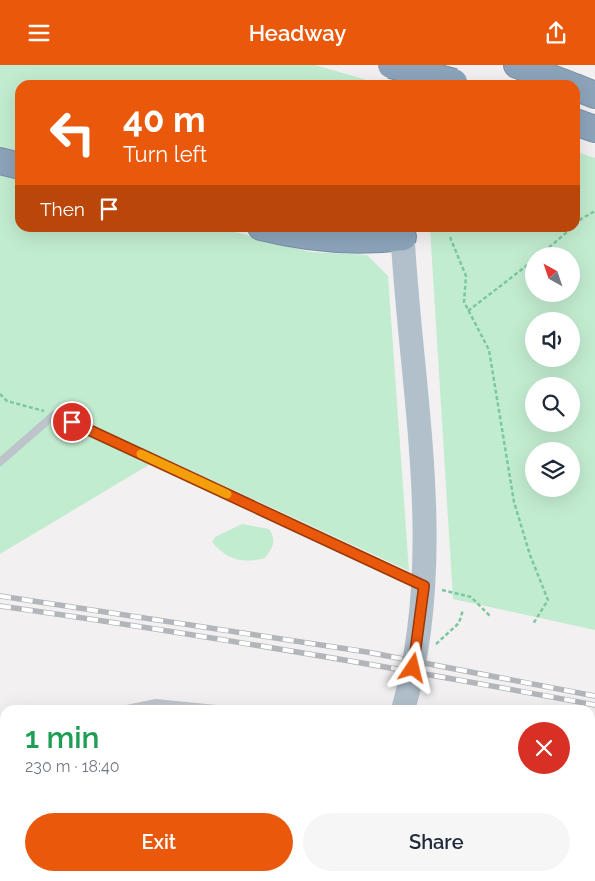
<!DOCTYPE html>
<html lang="en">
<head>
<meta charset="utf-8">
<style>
  body { margin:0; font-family:Raleway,sans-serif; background:#f6f6f7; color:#1f2937; height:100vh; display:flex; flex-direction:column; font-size:19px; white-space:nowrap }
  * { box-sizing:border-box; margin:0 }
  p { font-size:16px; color:#747a83 }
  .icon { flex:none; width:28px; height:28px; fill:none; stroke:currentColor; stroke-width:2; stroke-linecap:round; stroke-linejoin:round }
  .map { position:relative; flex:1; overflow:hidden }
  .side { position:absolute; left:0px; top:640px; width:595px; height:176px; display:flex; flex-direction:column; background:#fff; border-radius:15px 15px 0 0; box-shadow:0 5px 20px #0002 }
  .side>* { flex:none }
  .banner { position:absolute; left:15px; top:15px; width:565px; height:152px; border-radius:15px; box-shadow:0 5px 20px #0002; background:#ea580c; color:#fff; overflow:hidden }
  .needle { width:32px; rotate:320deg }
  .fabs { position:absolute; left:525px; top:182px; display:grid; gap:10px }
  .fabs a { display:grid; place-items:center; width:55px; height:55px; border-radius:50%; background:#fff; box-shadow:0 5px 20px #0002; font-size:25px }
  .pin { position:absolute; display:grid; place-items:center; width:42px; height:42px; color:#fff; margin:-21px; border:2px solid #fff; border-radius:50%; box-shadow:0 1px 5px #0007 }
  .me { position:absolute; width:55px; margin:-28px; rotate:10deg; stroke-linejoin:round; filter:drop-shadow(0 0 4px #0008) }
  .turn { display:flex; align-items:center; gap:18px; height:105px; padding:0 25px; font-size:22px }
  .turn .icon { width:65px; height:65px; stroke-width:2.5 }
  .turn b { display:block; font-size:35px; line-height:42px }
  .then { display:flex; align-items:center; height:48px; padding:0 25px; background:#0003; gap:10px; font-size:19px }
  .round { display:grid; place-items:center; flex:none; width:52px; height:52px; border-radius:26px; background:#f6f6f7 }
  .summary { display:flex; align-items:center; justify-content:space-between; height:85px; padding:0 25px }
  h1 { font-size:30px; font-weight:600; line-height:38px; color:#1e9e55 }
  .cta { display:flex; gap:10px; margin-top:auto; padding:10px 25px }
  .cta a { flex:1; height:58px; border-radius:30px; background:#ea580c; color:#fff; font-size:20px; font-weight:600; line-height:58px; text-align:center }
  .cta a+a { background:#f6f6f7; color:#1f2937 }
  header { display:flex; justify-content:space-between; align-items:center; height:65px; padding:0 25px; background:#ea580c; color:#fff; font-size:22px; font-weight:600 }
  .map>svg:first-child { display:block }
  .green { fill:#c2ecd0; fill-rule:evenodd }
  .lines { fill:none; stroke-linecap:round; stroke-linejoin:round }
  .motorway-casing { stroke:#778fa6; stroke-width:28 }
  .path { stroke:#7dc79f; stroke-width:2.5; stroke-dasharray:4 2.5; stroke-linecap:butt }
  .service { stroke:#bdc5cb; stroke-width:8 }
  .primary { stroke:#b2c0cc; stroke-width:24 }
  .motorway { stroke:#8ca4ba; stroke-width:26 }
  .rail-casing { stroke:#b2b5b9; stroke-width:5.5 }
  .rail { stroke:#fff; stroke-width:4; stroke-dasharray:11; stroke-linecap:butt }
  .motorway-bridge-casing { stroke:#778fa6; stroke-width:28; stroke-linecap:butt }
  .motorway-bridge { stroke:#8ca4ba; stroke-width:26 }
  .route-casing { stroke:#983908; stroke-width:12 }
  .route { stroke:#ea580c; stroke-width:9 }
  .slow { stroke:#f59e0b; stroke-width:9 }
</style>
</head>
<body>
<header><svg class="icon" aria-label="menu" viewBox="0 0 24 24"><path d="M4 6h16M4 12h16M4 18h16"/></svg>Headway<svg class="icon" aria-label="share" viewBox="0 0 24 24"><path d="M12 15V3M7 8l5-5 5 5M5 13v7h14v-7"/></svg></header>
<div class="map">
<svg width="595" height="816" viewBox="0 0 595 816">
  <rect width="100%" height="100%" fill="#f2f0f0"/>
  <path class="green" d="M0,0H315L384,20H20V92L0,87Z
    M575,86L595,93V565L453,534L430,163L575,162ZM571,191V229H534V191ZM571,256V294H534V256ZM571,321V359H534V321ZM571,386V424H534V386Z
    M0,102L20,108V162L220,163L310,187L367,190L388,211L409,506L162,392L0,489Z
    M242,459L269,464C277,476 273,482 265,493C243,499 227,495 212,477L215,472Z
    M590,683L595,684V816H340L343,811H590Z
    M5,730V811H301L298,816H0V734Z"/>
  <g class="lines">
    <g class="motorway-casing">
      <path id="motorway" d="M517,0L570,20
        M575,22L595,30
        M575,57L595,64
        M0,96L20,101
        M261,162C308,174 354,178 403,172"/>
    </g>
    <path class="path" d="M575,160L581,154L595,146
      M450,172L466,211L464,237L489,285L514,437L530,490L548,535L533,559
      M539,191L573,162
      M468,246L534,195
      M0,329L7,336L44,346
      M442,525L471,532L491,552
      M436,579L459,558L463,545
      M437,816L438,811"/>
    <path class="service" d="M0,397L55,349L420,519
      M122,645L156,638L226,645
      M0,706L5,705"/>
    <path class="primary" d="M402,162C410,323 448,487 403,645
      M327,816L330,811"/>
    <use href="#motorway" class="motorway"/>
    <g class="rail-casing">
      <path id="rail" d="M0,531L367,587L595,631
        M0,541C199,569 397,603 595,640"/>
    </g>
    <use href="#rail" class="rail"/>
    <g class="motorway-bridge-casing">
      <path id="motorway-bridge" d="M391,0L454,17"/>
    </g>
    <use href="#motorway-bridge" class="motorway-bridge"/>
  </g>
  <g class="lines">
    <g class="route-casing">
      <path id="route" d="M72,357L424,521L413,603"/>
    </g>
    <use href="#route" class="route"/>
    <path class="slow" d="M141,389L227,429"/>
  </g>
</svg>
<div class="fabs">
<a><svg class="needle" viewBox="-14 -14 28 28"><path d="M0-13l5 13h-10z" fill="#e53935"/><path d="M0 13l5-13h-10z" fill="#747a83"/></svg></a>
<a><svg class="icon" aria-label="sound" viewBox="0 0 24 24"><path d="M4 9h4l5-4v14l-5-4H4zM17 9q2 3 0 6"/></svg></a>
<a><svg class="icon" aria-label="search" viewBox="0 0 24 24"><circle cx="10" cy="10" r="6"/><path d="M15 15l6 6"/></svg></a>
<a><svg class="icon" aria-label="layers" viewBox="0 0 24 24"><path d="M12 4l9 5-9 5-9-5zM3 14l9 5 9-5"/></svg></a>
</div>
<div class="pin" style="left:72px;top:357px;background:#d93025"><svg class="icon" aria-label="arrive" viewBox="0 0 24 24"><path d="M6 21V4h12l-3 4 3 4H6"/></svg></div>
<svg class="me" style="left:413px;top:603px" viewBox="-20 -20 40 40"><path d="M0-17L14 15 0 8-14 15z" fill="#ea580c" stroke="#fff" stroke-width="4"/></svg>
<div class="banner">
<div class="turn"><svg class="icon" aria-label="left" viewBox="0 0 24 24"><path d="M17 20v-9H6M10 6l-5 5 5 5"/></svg><div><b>40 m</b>Turn left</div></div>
<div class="then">Then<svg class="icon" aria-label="arrive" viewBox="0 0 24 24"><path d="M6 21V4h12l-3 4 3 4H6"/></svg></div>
</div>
<section class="side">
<div class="summary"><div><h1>1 min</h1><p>230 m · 18:40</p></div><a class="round" style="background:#d93025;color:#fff"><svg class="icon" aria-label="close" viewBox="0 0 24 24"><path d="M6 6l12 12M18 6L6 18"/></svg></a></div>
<div class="cta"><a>Exit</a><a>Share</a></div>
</section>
</div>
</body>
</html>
